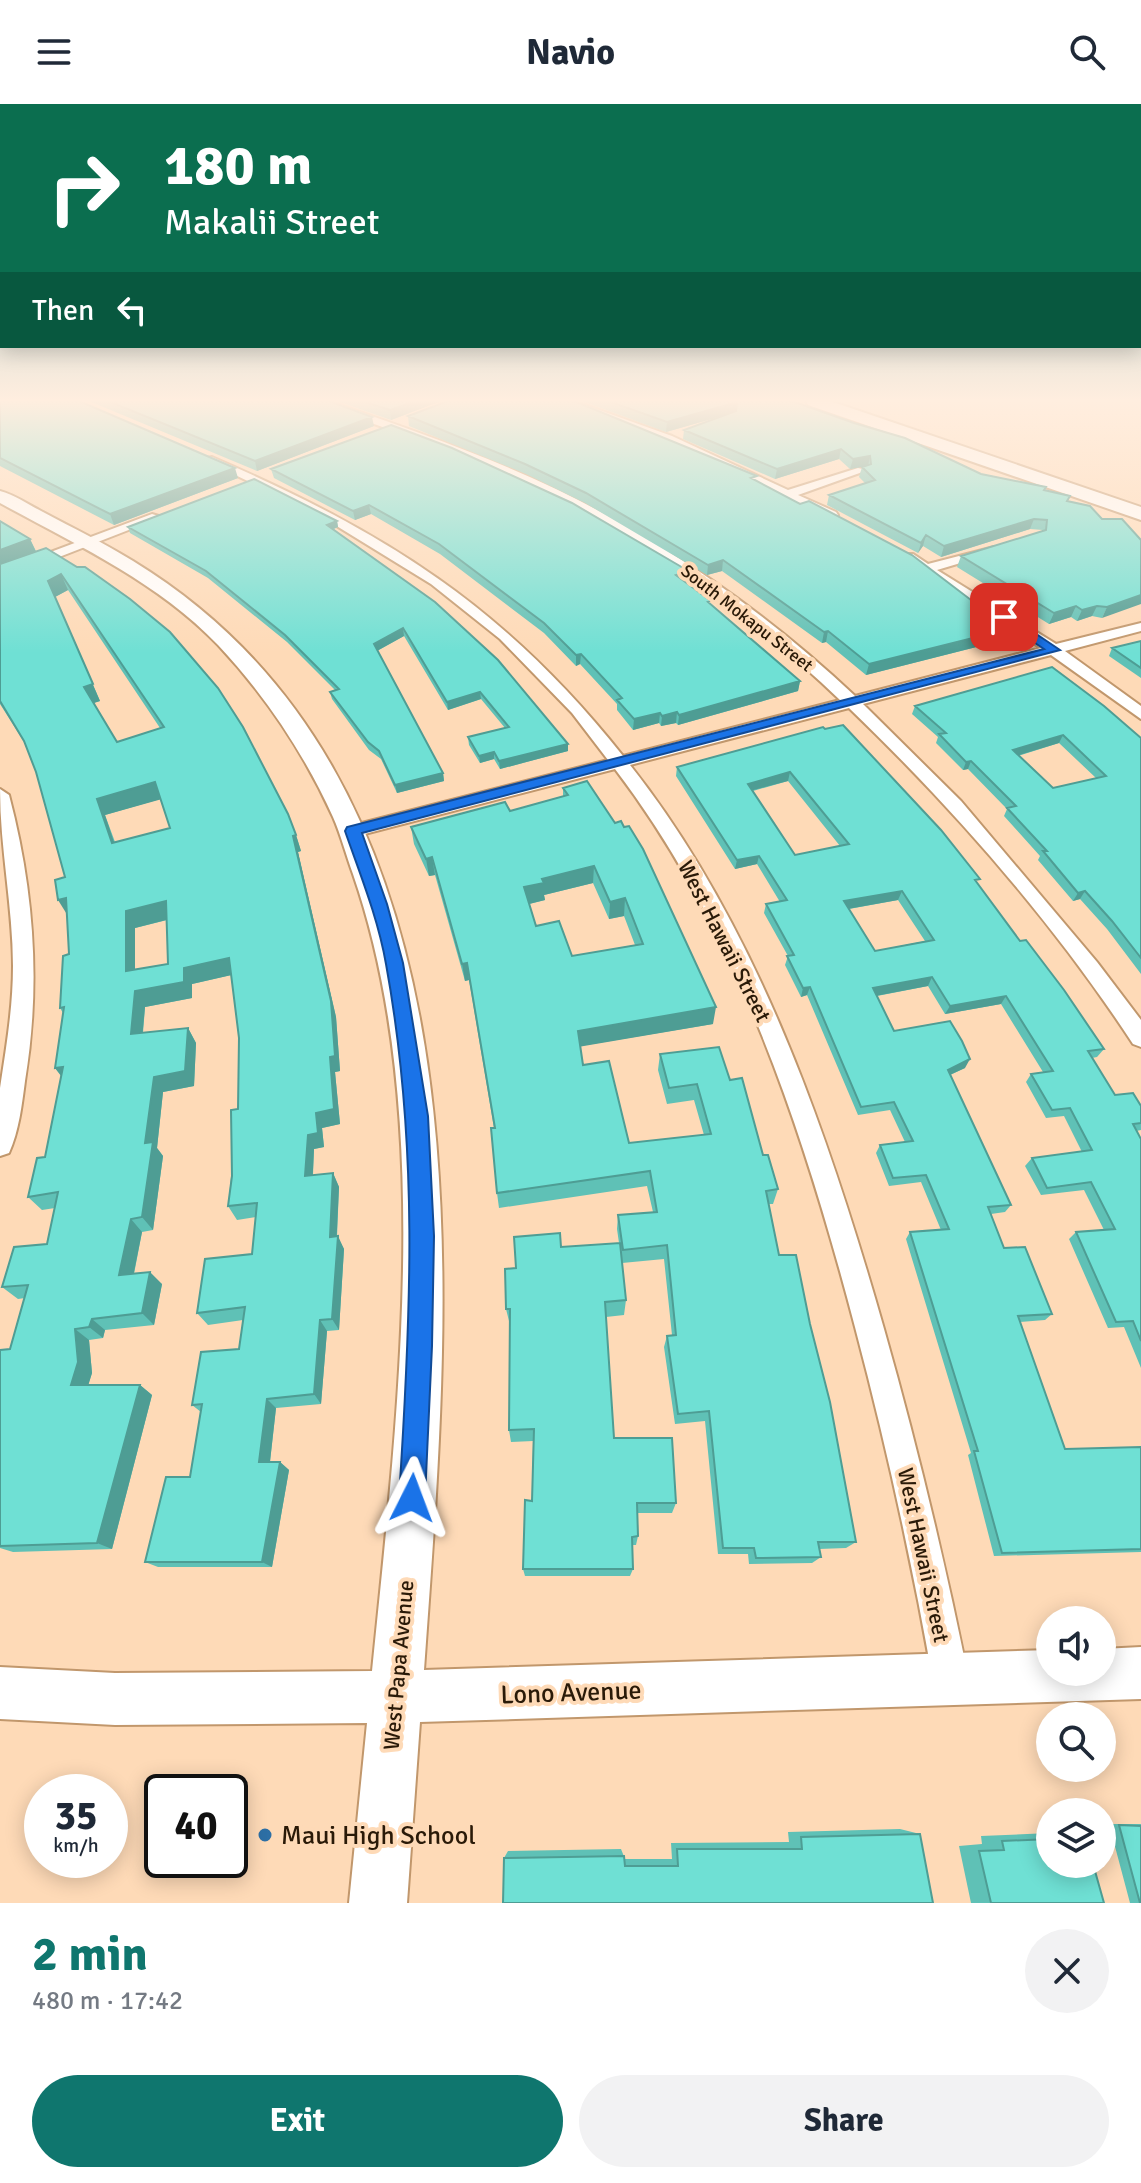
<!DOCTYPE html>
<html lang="en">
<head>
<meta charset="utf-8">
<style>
  body { margin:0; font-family:Signika,sans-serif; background:#f2f2f3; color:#1f2937; height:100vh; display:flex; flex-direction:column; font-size:30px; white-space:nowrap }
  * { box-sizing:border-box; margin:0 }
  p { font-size:26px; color:#747a83 }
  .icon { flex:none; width:44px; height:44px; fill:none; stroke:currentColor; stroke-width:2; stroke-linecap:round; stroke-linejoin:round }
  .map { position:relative; height:1799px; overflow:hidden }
  .panel { display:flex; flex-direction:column; background:#fff; flex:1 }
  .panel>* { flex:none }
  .banner { position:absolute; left:0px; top:0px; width:1142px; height:244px; box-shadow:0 4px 20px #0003; background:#0b6e4f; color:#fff; overflow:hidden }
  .controls { position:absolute; left:1036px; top:1502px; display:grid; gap:16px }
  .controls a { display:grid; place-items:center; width:80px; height:80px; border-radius:50%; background:#fff; box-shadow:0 4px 20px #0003; font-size:40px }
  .speed { position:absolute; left:24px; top:1670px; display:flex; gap:16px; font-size:40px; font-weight:700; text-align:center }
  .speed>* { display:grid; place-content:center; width:104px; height:104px; border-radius:50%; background:#fff; box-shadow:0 4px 20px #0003; line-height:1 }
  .speed small { font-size:20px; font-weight:400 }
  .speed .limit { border:4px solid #111; border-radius:12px; background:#fff; color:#111 }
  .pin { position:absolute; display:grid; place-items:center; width:68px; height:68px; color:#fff; margin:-34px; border-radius:16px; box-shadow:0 4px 12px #0006 }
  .me { position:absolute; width:88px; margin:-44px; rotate:3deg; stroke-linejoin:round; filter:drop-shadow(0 0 6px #0008) }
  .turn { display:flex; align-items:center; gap:28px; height:168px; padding:0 32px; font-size:36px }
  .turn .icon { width:104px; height:104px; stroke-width:2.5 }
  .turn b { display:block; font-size:56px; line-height:68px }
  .then { display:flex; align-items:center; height:76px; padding:0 32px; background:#0003; gap:16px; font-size:30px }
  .round { display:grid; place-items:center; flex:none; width:84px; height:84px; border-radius:42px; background:#f2f2f3 }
  .head { display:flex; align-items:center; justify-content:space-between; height:136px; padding:0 32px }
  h1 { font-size:48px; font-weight:700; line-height:60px; color:#0f766e }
  .button { display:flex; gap:16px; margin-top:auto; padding:16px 32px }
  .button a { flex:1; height:92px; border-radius:48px; background:#0f766e; color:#fff; font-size:32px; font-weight:700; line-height:92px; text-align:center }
  .button a+a { background:#f2f2f3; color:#1f2937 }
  header { display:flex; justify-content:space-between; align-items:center; height:104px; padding:0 32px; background:#fff; font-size:36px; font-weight:700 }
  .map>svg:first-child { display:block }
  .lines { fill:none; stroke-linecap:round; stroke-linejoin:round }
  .street-casing { stroke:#c1976c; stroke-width:4 }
  .secondary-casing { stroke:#c1976c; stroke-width:4 }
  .primary-casing { stroke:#c1976c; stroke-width:4 }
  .street { fill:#fff; fill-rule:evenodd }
  .secondary { fill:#fff; fill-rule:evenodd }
  .primary { fill:#fff; fill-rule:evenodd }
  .wall { fill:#5fc1b6; fill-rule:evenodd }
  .shaded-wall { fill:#4e9d94 }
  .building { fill:#6fe0d4; stroke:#4e9d94; stroke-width:2; fill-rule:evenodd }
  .route { fill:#1a73e8; stroke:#114b97; stroke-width:2 }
  .poi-dot { fill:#2d6fa5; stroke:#fedab7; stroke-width:3 }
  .labels { text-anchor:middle; stroke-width:8; stroke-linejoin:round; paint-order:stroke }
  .far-street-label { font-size:18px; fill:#2a1a08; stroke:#fedab7 }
  .street-label { font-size:22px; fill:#2a1a08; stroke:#fedab7 }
  .near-street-label { font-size:26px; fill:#2a1a08; stroke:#fedab7 }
  .near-poi-label { font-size:26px; fill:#2a1a08; stroke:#fedab7; text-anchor:start }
</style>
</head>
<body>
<header><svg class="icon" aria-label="menu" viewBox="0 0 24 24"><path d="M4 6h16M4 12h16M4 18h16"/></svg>Navio<svg class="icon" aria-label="search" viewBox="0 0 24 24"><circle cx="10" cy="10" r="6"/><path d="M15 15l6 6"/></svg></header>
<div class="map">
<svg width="1141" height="1799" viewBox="0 0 1141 1799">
  <rect width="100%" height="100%" fill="#fedab7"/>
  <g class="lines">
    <g class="street-casing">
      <path id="street" d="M315,297H329C406,324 483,350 556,385C664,437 768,510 855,592L1041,544L903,456V450H913L928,460L994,443V449L937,466L1056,540L1141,519V527L1065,547L1141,602V615L1051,551L863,600L961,697L1097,858L1141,916V943L1133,940C1054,819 953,704 849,604L630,661C758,823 828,1029 884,1225C917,1341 945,1458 969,1577L963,1589L951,1595L939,1589L933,1577C912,1458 886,1340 855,1223C804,1029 738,826 615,665L353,733L346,731L344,727L346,723L608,656L572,609L500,535L431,480L322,413L202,355L212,353C385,428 504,502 623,652L840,596C741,501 623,421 497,367C457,350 417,335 377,321C358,314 332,309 315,297Z
        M560,297H574L672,332L788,386L858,364L868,366L798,391L836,408L838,411L832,415L664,336Z
        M152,410L162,413L0,476V467Z
        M0,685L9,691C34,786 41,880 25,977C22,1000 19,1027 9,1049L0,1052C0,1030 0,1006 0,984C6,944 13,904 13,862C13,803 0,745 0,685Z"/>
    </g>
    <g class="secondary-casing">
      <path id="secondary" d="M0,387C15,391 29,401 43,408C73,424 104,439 133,457C503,683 450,1195 424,1566L1050,1546V1568H1102V1545L1141,1543V1595L420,1618L407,1799H349L367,1619L115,1621L0,1615V1563L115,1569L372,1567C397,1318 436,1009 353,770C346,751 341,731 333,713C305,651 265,591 218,541C158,478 75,440 0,399Z"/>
    </g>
    <g class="primary-casing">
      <path id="primary" d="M806,297H830L1141,403V416L808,301Z"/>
    </g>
    <use href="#street" class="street"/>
    <use href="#secondary" class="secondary"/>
    <use href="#primary" class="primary"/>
  </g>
  <path class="wall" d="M0,297L238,374L114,421L0,362Z
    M89,297H329L374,322L257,367Z
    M337,297H441L391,316Z
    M582,297H792L981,370L1045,386L1067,397L1141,436L1102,514L1092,512L1077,517L1071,513L1049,520L957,463L961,452L1043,427V426L1030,425L941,453L923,442L918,449L827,401L829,391L865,379L859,373L862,363L865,362L850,365L839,355L775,375L683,335L684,326L736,308L666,328Z
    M408,312L756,377L1004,536L866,571L826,538L822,539L722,467L707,471L585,399L526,370L409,322Z
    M271,365L687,477L685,478L800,577L798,587L678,621L676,619L661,622L659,619L633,626L617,606V600L580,560L576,562L544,529L440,450L371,410L355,416L274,374Z
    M0,417L30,435L36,447L46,444L296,731L301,747L298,748L336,913L340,967L335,968L340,1020L322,1024L324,1043L314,1045L313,1071L333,1069L339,1083L337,1133L344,1145L339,1226L327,1227L321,1300L276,1304L270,1358H280L289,1366L272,1463H158L145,1458L190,1373L201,1308L192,1301L239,1245L243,1216L208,1221L197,1209L252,1150L256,1113L237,1116L228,1102L238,1005L239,934L231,871L192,880V894L145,903L143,929L188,924L196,939L194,982L163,988L157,1044L163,1052L153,1126L142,1128L134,1170L162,1180L154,1221L105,1226L103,1234L89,1236L92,1269L88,1281H140L152,1291L112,1445L13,1448L0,1444V1246L10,1245L25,1194L18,1195L2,1183L47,1140L55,1104L42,1106L28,1093L45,1053L61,972L55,964L63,909L60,904L69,850L65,773L36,668L26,641L0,600ZM68,486L160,624L117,638L93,599L100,597L55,493ZM160,695L170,724L115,738L105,711ZM167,816L168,860L135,866V824Z
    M337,417L338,423L334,425L568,640V647L500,665L494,655L480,659L469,641L468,633L505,624L481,595L448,606L404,532L377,547L443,669L444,677L397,689L381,655L369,646L332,595L330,588L335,586L287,538L208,474L130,429L128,423Z
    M1141,537V574L1109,552L1112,544Z
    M915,602L1141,634V870L1107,825L1080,795L1073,797L1038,756L1040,752L1004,712L1007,705L968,665L963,666L936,639L938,633L912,610ZM1059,639L1096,674L1053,684L1018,652Z
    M823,623L978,780L1020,837L1104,945L1097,953L1092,954L1115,991L1141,1002V1026L1136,1027L1141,1035V1264L1124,1223L1108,1224L1069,1135L1076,1128L1104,1126L1084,1086L1041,1091L1025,1062L1032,1054L1082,1048L1064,1012L1046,1014L1026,978L1031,970L1043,968L1001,900L945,910L928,882L877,892L894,927L965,964L950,971L1011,1101L1005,1108L991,1110L1004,1144L1052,1210L1045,1216L1020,1218L1065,1345L1141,1343V1448L994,1452L968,1351L971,1349L906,1135L910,1128L941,1126L921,1078L889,1082L876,1049L880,1041L905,1038L890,1006L858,1011L807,891L801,893L785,861L788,852L764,809L766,800L780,798L757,760L735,765L676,672L677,663ZM788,677L840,742L795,751L753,687ZM898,796L925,837L875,847L849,805Z
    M563,684L713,920L580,942L583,961L629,1039L704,1031L694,996L667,1000L658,966L660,950L730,976L778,1085L773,1100H769L779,1151L810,1220L856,1438L846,1444L819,1445L821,1453L812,1459L749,1460L748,1450H718L705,1317L675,1320L664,1243L667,1232L672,1231L664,1155L622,1159L626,1196L624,1211L606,1213L614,1334L676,1399L672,1409H637L638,1432L636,1441H632L633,1465L630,1472H525L523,1465L532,1397L533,1337L511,1338L509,1326L510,1221L506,1205L516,1164L561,1143L619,1139L617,1125L618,1111L653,1108L647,1082L499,1104L497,1089L494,1024L469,876L465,877L435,771L429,772L414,740L411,723L510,707L563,692ZM593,779L609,815L624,812L635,841L572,852L536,822L529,800L545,796L544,791Z
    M1109,1720H1141V1799H1130Z
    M900,1725L920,1730L933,1799L504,1754L508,1747L621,1745L625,1755H672L671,1739L789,1738L788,1728Z
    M1050,1729V1760L1104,1799H971L959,1742L982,1740L981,1732Z"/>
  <path class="shaded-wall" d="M415,297H441L391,316L390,306Z
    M737,298L736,308L666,328L667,318Z
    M372,313L374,322L257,367L255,357Z
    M841,345L839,355L775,375L777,365Z
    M870,352L868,362L850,365L853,355Z
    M235,364L238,374L114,421L110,410Z
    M369,401L371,410L355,416L353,407Z
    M1034,415L1030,425L941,453L944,442Z
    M337,417L338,423L328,427L327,421Z
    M926,431L923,442L918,449L921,439Z
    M30,435L37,450L0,464V446Z
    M723,456L722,467L707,471L708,461Z
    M688,467L687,477L675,481L676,471Z
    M61,470L68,486L55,493L100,597L91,600L84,583L48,477Z
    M1141,491V500L1102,514L1107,503Z
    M1076,502L1071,513L1049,520L1054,509Z
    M1097,502L1092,512L1077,517L1082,506Z
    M403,524L404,532L375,548L374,540Z
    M1009,525L1004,536L866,571L869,560Z
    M828,527L826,538L822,539L824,528Z
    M581,550L580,560L576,562V551Z
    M800,577L798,587L678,621L679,611Z
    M480,588L481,595L448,606L447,598Z
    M677,608L676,619L661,622L662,612Z
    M660,609L659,619L633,626L634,615Z
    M1063,631L1059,639L1009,654L1013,646Z
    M568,640V647L500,665L499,657Z
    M494,648V655L480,659L479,652Z
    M971,657L968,665L963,666L966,658Z
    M790,668L788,677L746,688L748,680Z
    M443,669L444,677L397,689L395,681Z
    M155,678L162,695L105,711L120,756L112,739L97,695Z
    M296,731L301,747L298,748L336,913L340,967L335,968L340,1020L322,1024L324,1043L314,1045L312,1086L305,1072L293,732Z
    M759,752L757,760L735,765L737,756Z
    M432,753L435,771L429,772L426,755Z
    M594,762L593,779L544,791L545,796L525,801L524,783L542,775Z
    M902,787L898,796L842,806L844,797Z
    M1085,787L1080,795L1073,797L1078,789Z
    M66,794L68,812L58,796Z
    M625,794L624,812L609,815L610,798Z
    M166,797L174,814L135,824V883L126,867V807Z
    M229,854L236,870L192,880V894L145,903L141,946L131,930L135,887L184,864Z
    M467,859L469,876L465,877L462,860Z
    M932,873L928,882L870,893L873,884Z
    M810,883L807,891L801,893L803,884Z
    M1006,892L1001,900L945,910L950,902Z
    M716,903L713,920L578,943V927Z
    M188,924L196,939L194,982L163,988L157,1044L163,1052L153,1126L142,1113L145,1039L154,973Z
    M970,955L965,964L943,974L948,966Z
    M63,963L67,979L55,964Z
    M333,1069L339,1083L336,1146L330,1133Z
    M131,1115L142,1128L131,1183L119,1171Z
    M338,1132L344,1145L339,1226L332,1215Z
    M150,1168L162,1180L154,1221L142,1209Z
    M92,1215L105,1226L103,1234L89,1223Z
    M320,1216L327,1227L321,1300L314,1290Z
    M75,1225L89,1236L92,1269L85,1292L71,1281Z
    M140,1281L152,1291L112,1445L97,1439Z
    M267,1295L276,1304L269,1366L259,1358Z
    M280,1358L289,1366L272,1463L262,1458Z"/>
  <path class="building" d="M0,297H79L235,364L110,410L0,354Z
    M108,297H329L372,313L255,357Z
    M362,297H415L390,306Z
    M448,297H574L757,372L751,374L800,400L809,397L912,451L1009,525L869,560L828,527L824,528L723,456L708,461L586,389L525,360L408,312Z
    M608,297H792L854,319L905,334L981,370L1046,383L1044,386L1070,392L1067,397L1090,402L1102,415H1122L1141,436V491L1107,503L1097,502L1082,506L1076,502L1054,509L961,452L1046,426L1047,416L1034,415L944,442L926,431L921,439L829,391L875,376L862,363L871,360L870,352L853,355L841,345L777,365L684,326L736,307L737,298L667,318Z
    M391,321L452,344L572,399L685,465L688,467L676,471L711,497L708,498L800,577L679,611L677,608L662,612L660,609L634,615L617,596L622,594L581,550L576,551L544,519L439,440L369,401L353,407L271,365Z
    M254,375L337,417L327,421L435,498L498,556L568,640L499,657L494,648L479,652L468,633L509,623L480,588L447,598L403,524L374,540L443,669L395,681L379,647L368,638L330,588L339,585L285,531L206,467L128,423Z
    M0,417L30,435L0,446Z
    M46,444L77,463H85L130,495L170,528L218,584L243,623L288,710L296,731L293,732L331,897L335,952L330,953L334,1005L316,1009L318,1029L308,1031L305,1072L333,1069L330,1133L338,1132L332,1215L320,1216L314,1290L267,1295L259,1358H280L262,1458H145L166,1373H190L202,1300L192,1301L201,1248L239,1245L245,1203L197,1209L205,1155L252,1150L257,1099L228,1102L232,1072L231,1006L238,1005L239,934L229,854L184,864V878L135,887L131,930L188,924L185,967L154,973L145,1039L153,1038L142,1113L131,1115L119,1171L150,1168L142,1209L92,1215L89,1223L75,1225L78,1258L71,1281H140L97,1439L0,1442V1246L10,1245L28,1181L2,1183L14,1143L47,1140L58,1088L28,1093L37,1054L45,1053L63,963L55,964L64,903L60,904L63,852L69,850L66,794L58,796L55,776L65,773L36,668L24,637L0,597V460ZM61,470L164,623L117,638L84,583L93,580L48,477ZM155,678L170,724L112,739L97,695ZM166,797L168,860L126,867V807Z
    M1141,537V564L1112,544Z
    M1052,563L1104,602L1141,634V854L1112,817L1085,787L1078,789L1043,747H1047L1007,704L1016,702L971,657L966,658L939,630L946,629L915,602ZM1063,631L1106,672L1053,684L1013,646Z
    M843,621L941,726L980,775L975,776L1020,837L1026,836L1064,886L1104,945L1088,947L1115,991L1133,989L1141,1002V1019L1133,1020L1141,1035V1237L1133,1217L1116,1218L1076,1128L1115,1125L1091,1078L1047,1084L1032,1054L1092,1046L1070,1004L1052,1006L1031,970L1053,967L1006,892L950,902L932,873L873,884L894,927L950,917L962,937L970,955L948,966L1011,1101L988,1103L1004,1144L1025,1143L1052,1210L1018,1212L1065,1345L1141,1343V1445L1002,1449L974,1347H978L910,1128L949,1125L926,1071L893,1074L880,1041L913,1037L894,998L861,1003L810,883L803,884L787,852L794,851L766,800L787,796L759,752L737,756L677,663L823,623L825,625ZM790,668L849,740L795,751L748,680ZM902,787L934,836L875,847L844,797Z
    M587,677L615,719L621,717L624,723L629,722L643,745L716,903L578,927L583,961L609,957L629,1039L711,1030L697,980L669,984L660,950L719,943L730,976L742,974L763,1051H768L778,1085L766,1087L779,1151H796L810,1220L830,1298L856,1438H818L821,1453L756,1454L754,1444H723L709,1307L678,1310L667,1232L676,1231L667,1141L623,1146L618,1111L657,1108L650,1067L497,1089L491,1024H495L467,859L462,860L432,753L426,755L411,723L505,698L510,707L568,691L563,684ZM594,762L610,798L625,794L643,840L572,852L559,817L536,822L524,783L544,779L542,775Z
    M560,1129L561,1143L620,1139L626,1196L605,1198L614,1334H672L676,1399H637L638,1432L632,1433L633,1465H523L525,1396L532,1397L534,1325L509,1326L510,1205H506L505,1165L516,1164L514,1133Z
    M1119,1721L1141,1722V1799H1140Z
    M920,1730L933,1799H503L504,1754L624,1752L625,1762H678L677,1745H802L801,1733Z
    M1050,1735V1760H1093L1104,1799H991L979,1747L1004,1746L1002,1737Z"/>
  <linearGradient id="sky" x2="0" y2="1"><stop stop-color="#95c2c3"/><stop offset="0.54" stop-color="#ffeedf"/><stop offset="1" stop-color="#ffeedf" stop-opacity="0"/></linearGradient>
  <rect width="1141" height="549" fill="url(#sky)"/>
  <path class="route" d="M1000,511H1008L1060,546L362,729L387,800L403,859L428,1012L434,1132L432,1242L425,1394L421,1403L412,1407L403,1403L399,1394C411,1211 419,1041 386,860C378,814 360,770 345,727L347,723L1044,545L1000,516Z"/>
  <circle class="poi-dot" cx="265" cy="1731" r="8"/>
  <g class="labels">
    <g class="far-street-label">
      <text transform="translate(747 514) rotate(38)" y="6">South Mokapu Street</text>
    </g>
    <g class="street-label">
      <text transform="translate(725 837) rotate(63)" y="8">West Hawaii Street</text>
      <text transform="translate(924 1451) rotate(78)" y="8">West Hawaii Street</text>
      <text transform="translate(398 1561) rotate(-85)" y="8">West Papa Avenue</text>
    </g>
    <g class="near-street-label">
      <text transform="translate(571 1588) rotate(-2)" y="9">Lono Avenue</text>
    </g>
    <g class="near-poi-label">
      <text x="281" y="1740">Maui High School</text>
    </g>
  </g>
</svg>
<div class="controls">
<a><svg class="icon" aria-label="sound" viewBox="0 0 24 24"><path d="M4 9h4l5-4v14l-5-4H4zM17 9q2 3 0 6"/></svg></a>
<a><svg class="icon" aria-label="search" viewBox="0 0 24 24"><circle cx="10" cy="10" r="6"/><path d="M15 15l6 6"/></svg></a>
<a><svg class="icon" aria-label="layers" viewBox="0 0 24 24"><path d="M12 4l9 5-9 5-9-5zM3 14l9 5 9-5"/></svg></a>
</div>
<div class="speed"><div>35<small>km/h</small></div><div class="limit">40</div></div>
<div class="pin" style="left:1004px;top:513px;background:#d93025"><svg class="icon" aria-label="arrive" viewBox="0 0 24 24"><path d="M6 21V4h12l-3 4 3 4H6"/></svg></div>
<svg class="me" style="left:412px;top:1394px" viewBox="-20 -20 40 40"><path d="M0-17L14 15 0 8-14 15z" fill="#1a73e8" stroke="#fff" stroke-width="4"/></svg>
<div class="banner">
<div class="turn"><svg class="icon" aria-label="right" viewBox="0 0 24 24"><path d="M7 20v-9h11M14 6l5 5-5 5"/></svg><div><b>180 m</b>Makalii Street</div></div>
<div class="then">Then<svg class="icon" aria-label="left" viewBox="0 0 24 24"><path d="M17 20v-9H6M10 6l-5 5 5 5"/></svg></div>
</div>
</div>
<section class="panel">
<div class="head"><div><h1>2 min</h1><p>480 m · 17:42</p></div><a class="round"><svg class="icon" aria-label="close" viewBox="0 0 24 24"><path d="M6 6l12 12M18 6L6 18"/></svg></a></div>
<div class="button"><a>Exit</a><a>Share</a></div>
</section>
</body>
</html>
